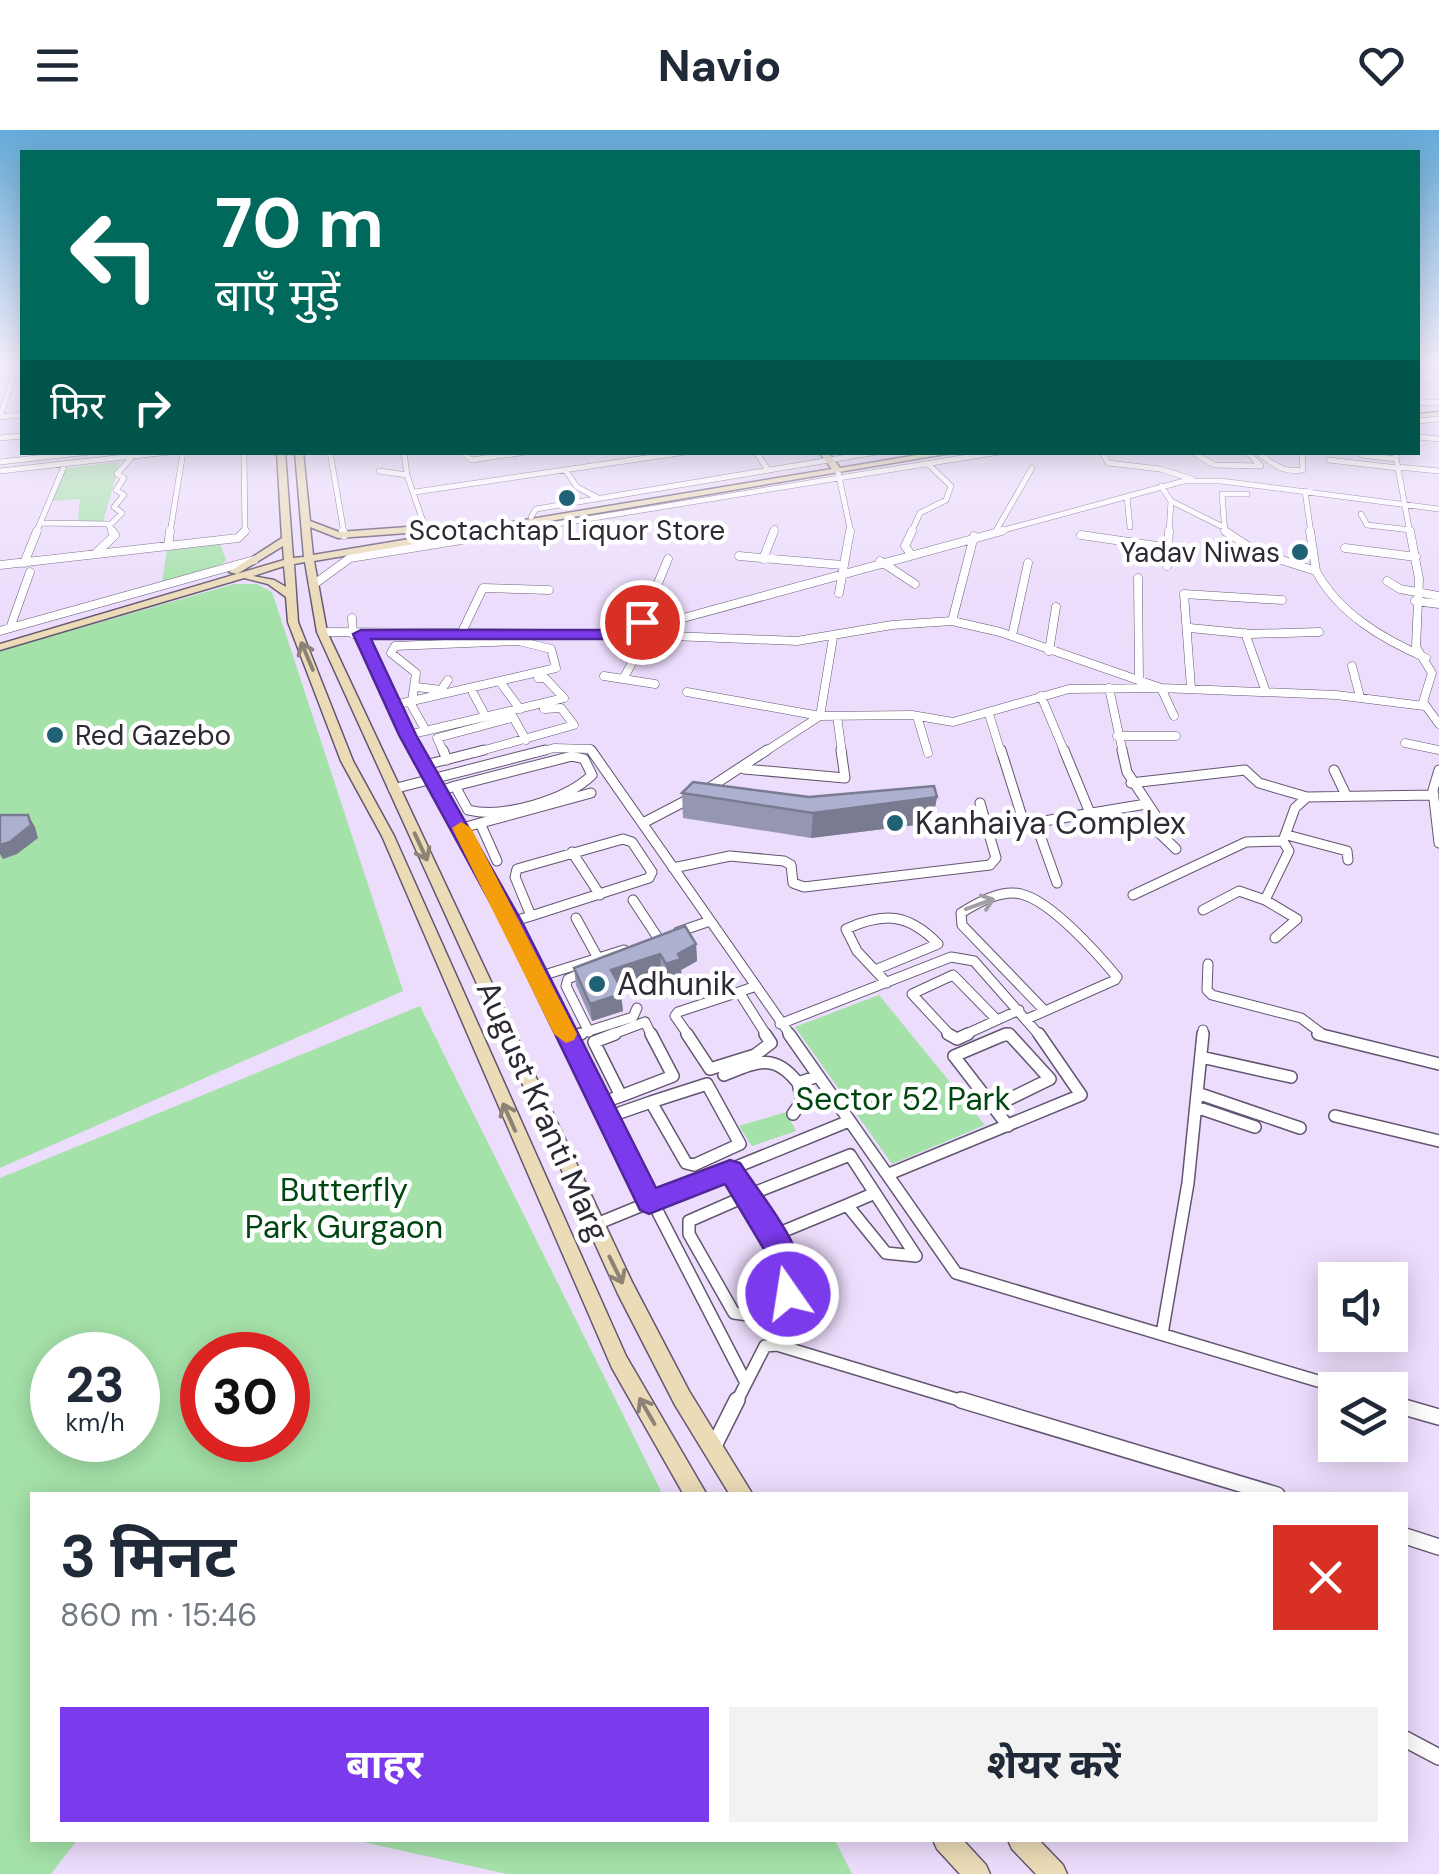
<!DOCTYPE html>
<html lang="hi">
<head>
<meta charset="utf-8">
<style>
  body { margin:0; font-family:"DM Sans","Noto Sans Devanagari",sans-serif; background:#f2f2f3; color:#1f2937; height:100vh; display:flex; flex-direction:column; font-size:38px; white-space:nowrap }
  * { box-sizing:border-box; margin:0 }
  p { font-size:32px; color:#747a83 }
  .icon { flex:none; width:55px; height:55px; fill:none; stroke:currentColor; stroke-width:2; stroke-linecap:round; stroke-linejoin:round }
  .map { position:relative; flex:1; overflow:hidden }
  .drawer { position:absolute; left:30px; top:1362px; width:1378px; height:350px; display:flex; flex-direction:column; background:#fff; border-radius:0px; box-shadow:0 5px 25px #0003 }
  .drawer>* { flex:none }
  .hud { position:absolute; left:20px; top:20px; width:1400px; height:305px; border-radius:0px; box-shadow:0 5px 25px #0003; background:#00695c; color:#fff; overflow:hidden }
  .controls { position:absolute; left:1318px; top:1132px; display:grid; gap:20px }
  .controls a { display:grid; place-items:center; width:90px; height:90px; border-radius:0px; background:#fff; box-shadow:0 5px 25px #0003; font-size:50px }
  .speed { position:absolute; left:30px; top:1202px; display:flex; gap:20px; font-size:50px; font-weight:700; text-align:center }
  .speed>* { display:grid; place-content:center; width:130px; height:130px; border-radius:50%; background:#fff; box-shadow:0 5px 25px #0003; line-height:1 }
  .speed small { font-size:25px; font-weight:400 }
  .speed .limit { border:15px solid #d22; background:#fff; color:#111 }
  .pin { position:absolute; display:grid; place-items:center; width:85px; height:85px; color:#fff; margin:-42px; border:5px solid #fff; border-radius:50%; box-shadow:0 2px 10px #0007 }
  .me { position:absolute; width:110px; margin:-55px; rotate:347deg; stroke-linejoin:round; filter:drop-shadow(0 0 8px #0008) }
  .turn { display:flex; align-items:center; gap:35px; height:210px; padding:0 30px; font-size:45px }
  .turn .icon { width:130px; height:130px; stroke-width:2.5 }
  .turn b { display:block; font-size:70px; line-height:85px }
  .then { display:flex; align-items:center; height:95px; padding:0 30px; background:#0003; gap:20px; font-size:38px }
  .round { display:grid; place-items:center; flex:none; width:105px; height:105px; border-radius:0px; background:#f2f2f3 }
  .headline { display:flex; align-items:center; justify-content:space-between; height:170px; padding:0 30px }
  h1 { font-size:60px; font-weight:700; line-height:75px }
  .action { display:flex; gap:20px; margin-top:auto; padding:20px 30px }
  .action a { flex:1; height:115px; border-radius:0px; background:#7c3aed; color:#fff; font-size:40px; font-weight:700; line-height:115px; text-align:center }
  .action a+a { background:#f2f2f3; color:#1f2937 }
  header { display:flex; justify-content:space-between; align-items:center; height:130px; padding:0 30px; background:#fff; font-size:45px; font-weight:700 }
  .map>svg:first-child { display:block }
  .green { fill:#a5e2a9; fill-rule:evenodd }
  .lines { fill:none; stroke-linecap:round; stroke-linejoin:round }
  .street-far4-casing { stroke:#635671; stroke-width:6 }
  .street-far3-casing { stroke:#635671; stroke-width:9 }
  .street-far2-casing { stroke:#635671; stroke-width:11 }
  .street-far1-casing { stroke:#635671; stroke-width:14 }
  .street-casing { stroke:#635671; stroke-width:18 }
  .secondary-casing { stroke:#635671; stroke-width:3 }
  .street-far4 { stroke:#fff; stroke-width:5 }
  .street-far3 { stroke:#fff; stroke-width:8 }
  .street-far2 { stroke:#fff; stroke-width:9 }
  .street-far1 { stroke:#fff; stroke-width:11 }
  .street { stroke:#fff; stroke-width:15 }
  .secondary { fill:#ebdbb7; fill-rule:evenodd }
  .wall { fill:#9597b2 }
  .shaded-wall { fill:#797b91 }
  .building { fill:#adb0cf; stroke:#797b91; stroke-width:2.5 }
  .oneway { stroke:#8d8276 }
  .oneway2 { stroke:#a19fa4 }
  .route { fill:#7c3aed; stroke:#51269a; stroke-width:2.5 }
  .slow { fill:#f59e0b }
  .poi-dot { fill:#1f6175; stroke:#fff; stroke-width:4 }
  .labels { text-anchor:middle; stroke-width:9; stroke-linejoin:round; paint-order:stroke }
  .far-poi-label { font-size:28px; fill:#2f2935; stroke:#fff }
  .poi-label { font-size:32px; fill:#2f2935; stroke:#fff; text-anchor:start }
  .park-label { font-size:32px; fill:#004611; stroke:#fff }
  .street-label { font-size:32px; fill:#2f2935; stroke:#fff }
</style>
</head>
<body>
<header><svg class="icon" aria-label="menu" viewBox="0 0 24 24"><path d="M4 6h16M4 12h16M4 18h16"/></svg>Navio<svg class="icon" aria-label="heart" viewBox="0 0 24 24"><path d="M12 20l-8-8c-3-5 5-10 8-4 3-6 11-1 8 4z"/></svg></header>
<div class="map">
<svg width="1439" height="1744" viewBox="0 0 1439 1744">
  <rect width="100%" height="100%" fill="#ecddfc"/>
  <path class="green" d="M120,332L103,392H78L80,369L52,371L66,338Z
    M220,414L226,430L222,434L162,452L167,421Z
    M234,454H257L272,462L403,861L0,1038V521Z
    M879,865L985,995L892,1034L795,897Z
    M420,876L663,1365H32V1710H77L51,1744H0V1048ZM138,1225V1310H52V1225ZM288,1225V1310H202V1225Z
    M786,982L796,1001L752,1016L739,996Z
    M354,1710H835L852,1744H507Z"/>
  <g class="lines">
    <g class="street-far4-casing">
      <path id="street-far4" d="M1425,232L1439,240
        M0,245L22,243
        M1418,248L1439,247
        M1418,273L1439,272
        M0,287L14,244
        M0,287L22,285
        M1418,291L1439,289
        M1418,307L1439,309
        M0,308L22,306
        M244,322L245,403
        M330,322L344,403
        M404,322L407,345
        M463,322L471,330L526,322
        M756,322L768,340
        M1102,322L1108,333L1160,339L1192,349
        M1192,322L1214,335L1261,336L1247,322
        M1395,322L1410,403
        M1259,323C1273,335 1284,343 1303,340L1302,322
        M1362,325L1396,329
        M1329,330L1398,338
        M0,332L89,322
        M1398,337L1439,341
        M0,341L169,322
        M379,341L407,345L427,403
        M566,341L577,357L598,368
        M838,342L851,403
        M1161,356L1171,371L1221,396
        M1305,361L1311,403
        M415,362L686,322
        M1127,367L1130,397
        M1361,384L1367,395L1411,400
        M531,387L536,379L877,322
        M41,393L110,394
        M997,399L1032,338
        M36,403L65,334
        M114,403L109,396L122,383L114,377L124,365L116,360L124,348L117,344L132,327
        M170,403L183,322
        M501,403L999,322
        M773,403L775,398
        M911,403L920,383L946,370L951,356L929,335
        M993,403L1184,351H1221L1439,379
        M1169,403L1171,371
        M1225,403L1222,364H1247"/>
    </g>
    <g class="street-far3-casing">
      <path id="street-far3" d="M343,401L344,405
        M1225,401L1257,422L1316,441C1339,484 1383,509 1426,528
        M1310,401L1316,441
        M1410,401L1419,449L1416,517L1432,543L1423,572L1439,594
        M1081,405L1170,418
        M168,416L170,401
        M1345,418L1416,427
        M910,423L905,416L912,401
        M95,424L115,405L112,401
        M739,426L842,435
        M763,429L774,401
        M880,431L915,454
        M24,433L37,401
        M0,435L238,408L245,401
        M1167,436L1169,401
        M1138,448L1139,550
        M1387,451L1400,459L1439,466
        M313,455L350,428L517,401
        M839,463L850,401
        M1415,471L1439,474
        M352,488L353,504
        M952,491L974,406
        M10,498L30,442
        M644,498L642,492L668,429
        M1190,498L1250,504L1319,502
        M0,501L254,430
        M322,502L623,504L797,511L892,495L952,491L1000,502L1161,558L1336,565L1424,576
        M632,502L1002,401
        M1245,503L1266,562
        M361,504L379,552L418,623
        M461,504L483,458L549,460
        M1012,506L1028,433
        M519,511L551,519L556,538L412,571L416,543L391,523L395,516Z
        M1049,521L1056,477
        M1352,536L1360,567
        M604,546L655,554
        M623,549L647,506
        M503,556L520,579
        M417,557L441,560L448,550
        M1109,558L1123,623
        M1191,558L1184,464L1282,470
        M687,562L820,586L912,585L953,592L1069,559L1161,558L1174,586
        M473,563L486,587
        M1041,566L1065,623
        M394,575L412,571
        M412,576L426,601
        M989,584L1001,623
        M837,586L842,623
        M917,586L928,623
        M513,587L526,610
        M408,605L564,568L545,548H538
        M1117,606H1176
        M1405,613L1439,620
        M444,623L437,608L508,589
        M474,623L574,595L561,578L544,579
        M535,623L554,618L590,619L593,623
        M763,623L820,586L833,508"/>
    </g>
    <g class="street-far2-casing">
      <path id="street-far2" d="M416,620L462,699L567,906
        M443,620L447,630
        M591,620L791,906
        M1001,620L1024,693
        M1064,620L1090,683
        M1122,620L1127,642L1158,689L1155,699L1176,719
        M572,626L584,629L592,645C566,670 503,689 468,680L455,656Z
        M425,635L484,620
        M744,639L845,648L841,620
        M1334,640L1346,665
        M1439,640L1433,660L1439,713
        M1131,653L1245,640L1259,653L1307,667
        M393,659L545,620
        M706,660L767,620
        M440,661L455,656
        M480,693L497,731
        M643,693L691,668
        M1032,693L1146,674
        M988,696L1036,694L1057,753
        M462,698L591,663
        M1287,705L1347,721L1348,730
        M623,709L632,712L652,742L649,748L531,786L515,747L517,739Z
        M572,722L600,765
        M673,738L730,726L784,731L791,735L793,753L804,757L990,735L996,728L980,673
        M1133,765L1246,712L1283,711L1295,678L1307,667L1434,665
        M633,770L658,808
        M1203,780L1239,761L1265,770
        M576,788L598,828
        M511,792L531,786
        M678,802L710,791
        M1275,808L1297,789L1265,770L1289,721L1283,711
        M1208,834L1207,860L1212,865L1301,888L1325,906
        M875,840L938,814C908,783 884,782 846,799L857,821L887,853
        M586,841L568,849L566,856L589,902
        M538,847L624,820
        M739,862L767,906
        M739,862L756,856
        M1027,889L1115,850L1117,847C1097,823 1051,771 1021,764C1001,759 977,773 961,783L962,795L1045,881
        M780,894L951,827L974,831L1040,906
        M573,906L633,887L637,878
        M608,906L645,892L652,906
        M689,906L675,886L678,882L739,862
        M951,906L912,864L953,845L997,890
        M962,906L1019,880
        M1000,906H1011
        M1203,906V900"/>
    </g>
    <g class="street-far1-casing">
      <path id="street-far1" d="M566,904L746,1253
        M615,904L594,912L621,966
        M687,904L710,939L755,925L771,913L765,904
        M789,904L956,1143L1348,1260
        M948,904L957,909L968,904
        M1006,904L954,926L1008,996
        M1318,904L1439,934
        M568,908L581,904
        M1201,927L1291,947
        M724,945C756,932 774,922 798,953L818,946
        M707,954L740,1014L694,1035L686,1033L651,972Z
        M1200,964L1300,998
        M621,966L673,946L651,904
        M598,974L621,966
        M993,977L1050,949L1009,904
        M1199,978L1255,997
        M793,984L802,971L798,953
        M1335,986L1439,1011
        M605,988L651,972
        M731,1041L746,1066
        M889,1044L1081,965L1039,904
        M746,1066L772,1106
        M746,1066L689,1091V1104L734,1183L756,1186L788,1165L784,1132L772,1106
        M746,1066L850,1025L916,1126L886,1123L847,1075L772,1106
        M847,1075L875,1063
        M594,1095L849,991
        M1162,1204L1188,1053L1203,904
        M736,1273L765,1216L777,1215L969,1273"/>
    </g>
    <g class="street-casing">
      <path id="street" d="M961,1270L1277,1365
        M1390,1273L1439,1287
        M713,1318L737,1270
        M1405,1406L1439,1417
        M1405,1609L1439,1627"/>
    </g>
    <g class="secondary-casing">
      <path id="secondary" d="M1439,282V286L1418,288V284Z
        M277,322H285L293,428L304,427L295,322H303L310,391L339,402L407,397L427,403L422,406L407,403L338,408L310,397L313,425L832,339L819,322H828L840,338L935,322H957L314,431L327,502L632,1152L689,1261L753,1365H730L675,1275L618,1164L317,502L305,432L294,434L298,492L353,631L394,706L626,1226L707,1365H684L612,1238L382,706L341,631L288,492L286,467L268,454L244,448L0,520V514L284,430L283,416L237,444L229,442L282,408ZM284,436L286,457L274,450L253,446Z
        M933,1710H963L986,1735L990,1744H960L937,1719Z
        M1008,1710H1039L1063,1735L1067,1744H1036L1012,1719Z"/>
    </g>
    <use href="#street-far4" class="street-far4"/>
    <use href="#street-far3" class="street-far3"/>
    <use href="#street-far2" class="street-far2"/>
    <use href="#street-far1" class="street-far1"/>
    <use href="#street" class="street"/>
    <use href="#secondary" class="secondary"/>
  </g>
  <path class="wall" d="M682,663L809,667H937L932,693L811,708L683,688Z
    M696,814L697,831L681,840L682,846L667,851L661,841L619,855L623,881L592,891L576,855L574,838Z"/>
  <path class="shaded-wall" d="M937,667L932,693L811,708L813,683Z
    M28,685L35,697L38,708L17,724L3,729L0,724V715Z
    M696,814L697,831L681,840L682,846L667,851L666,834L678,824Z
    M660,824L661,841L613,857L611,840Z
    M621,864L623,881L592,891L590,874Z"/>
  <path class="building" d="M693,652L809,667L934,656L937,667L813,683L682,663Z
    M0,685H28L31,695L10,712L0,715Z
    M685,796L696,814L678,824L681,829L666,834L660,824L611,840L619,854L621,864L590,874L574,838Z"/>
  <defs><path id="oneway-shaft" d="M-6 0H5M1.5-3L5.5 0L1.5 3" fill="none" stroke-width="1.6" stroke-linecap="round" stroke-linejoin="round" transform="scale(2.5)"/></defs>
  <g class="oneway">
    <use href="#oneway-shaft" transform="translate(307 526) rotate(-113)"/>
    <use href="#oneway-shaft" transform="translate(421 717) rotate(65)"/>
    <use href="#oneway-shaft" transform="translate(509 987) rotate(-114)"/>
    <use href="#oneway-shaft" transform="translate(616 1140) rotate(64)"/>
    <use href="#oneway-shaft" transform="translate(647 1281) rotate(-120)"/>
  </g>
  <use class="oneway2" href="#oneway-shaft" transform="translate(980 774) rotate(-20)"/>
  <linearGradient id="sky" x2="0" y2="1"><stop stop-color="#64aad8"/><stop offset="0.49" stop-color="#f6f0fe"/><stop offset="1" stop-color="#f6f0fe" stop-opacity="0"/></linearGradient>
  <rect width="1439" height="476" fill="url(#sky)"/>
  <path class="route" d="M642,487L650,492V501L623,509H371L416,605L522,792L656,1058L730,1030L740,1033C763,1070 819,1128 798,1174L788,1177L778,1174L774,1136L725,1054L649,1084L640,1080L501,792L399,605L353,504L361,500H622L635,496L636,488Z"/>
  <path class="slow" d="M461,692L471,698L577,904L574,910L566,913L554,904L452,698Z"/>
  <g class="poi-dot">
    <circle cx="567" cy="368" r="10"/>
    <circle cx="1300" cy="422" r="10"/>
    <circle cx="55" cy="605" r="10"/>
    <circle cx="895" cy="693" r="10"/>
    <circle cx="597" cy="854" r="10"/>
  </g>
  <g class="labels">
    <g class="far-poi-label">
      <text x="567" y="410">Scotachtap Liquor Store</text>
      <text x="1280" y="432" text-anchor="end">Yadav Niwas</text>
      <text x="75" y="615" text-anchor="start">Red Gazebo</text>
    </g>
    <g class="poi-label">
      <text x="915" y="704">Kanhaiya Complex</text>
      <text x="617" y="865">Adhunik</text>
    </g>
    <g class="park-label">
      <text x="903" y="980">Sector 52 Park</text>
      <text x="344" y="1071">Butterfly<tspan x="344" dy="37">Park Gurgaon</tspan></text>
    </g>
    <g class="street-label">
      <text transform="translate(543 981) rotate(66)" y="11">August Kranti Marg</text>
    </g>
  </g>
</svg>
<div class="controls">
<a><svg class="icon" aria-label="sound" viewBox="0 0 24 24"><path d="M4 9h4l5-4v14l-5-4H4zM17 9q2 3 0 6"/></svg></a>
<a><svg class="icon" aria-label="layers" viewBox="0 0 24 24"><path d="M12 4l9 5-9 5-9-5zM3 14l9 5 9-5"/></svg></a>
</div>
<div class="speed"><div>23<small>km/h</small></div><div class="limit">30</div></div>
<div class="pin" style="left:642px;top:492px;background:#d93025"><svg class="icon" aria-label="arrive" viewBox="0 0 24 24"><path d="M6 21V4h12l-3 4 3 4H6"/></svg></div>
<svg class="me" style="left:788px;top:1164px" viewBox="-20 -20 40 40"><circle r="17" fill="#7c3aed" stroke="#fff" stroke-width="3"/><path d="M0-11L8 9 0 5-8 9z" fill="#fff"/></svg>
<div class="hud">
<div class="turn"><svg class="icon" aria-label="left" viewBox="0 0 24 24"><path d="M17 20v-9H6M10 6l-5 5 5 5"/></svg><div><b>70 m</b>बाएँ मुड़ें</div></div>
<div class="then">फिर<svg class="icon" aria-label="right" viewBox="0 0 24 24"><path d="M7 20v-9h11M14 6l5 5-5 5"/></svg></div>
</div>
<section class="drawer">
<div class="headline"><div><h1>3 मिनट</h1><p>860 m · 15:46</p></div><a class="round" style="background:#d93025;color:#fff"><svg class="icon" aria-label="close" viewBox="0 0 24 24"><path d="M6 6l12 12M18 6L6 18"/></svg></a></div>
<div class="action"><a>बाहर</a><a>शेयर करें</a></div>
</section>
</div>
</body>
</html>
